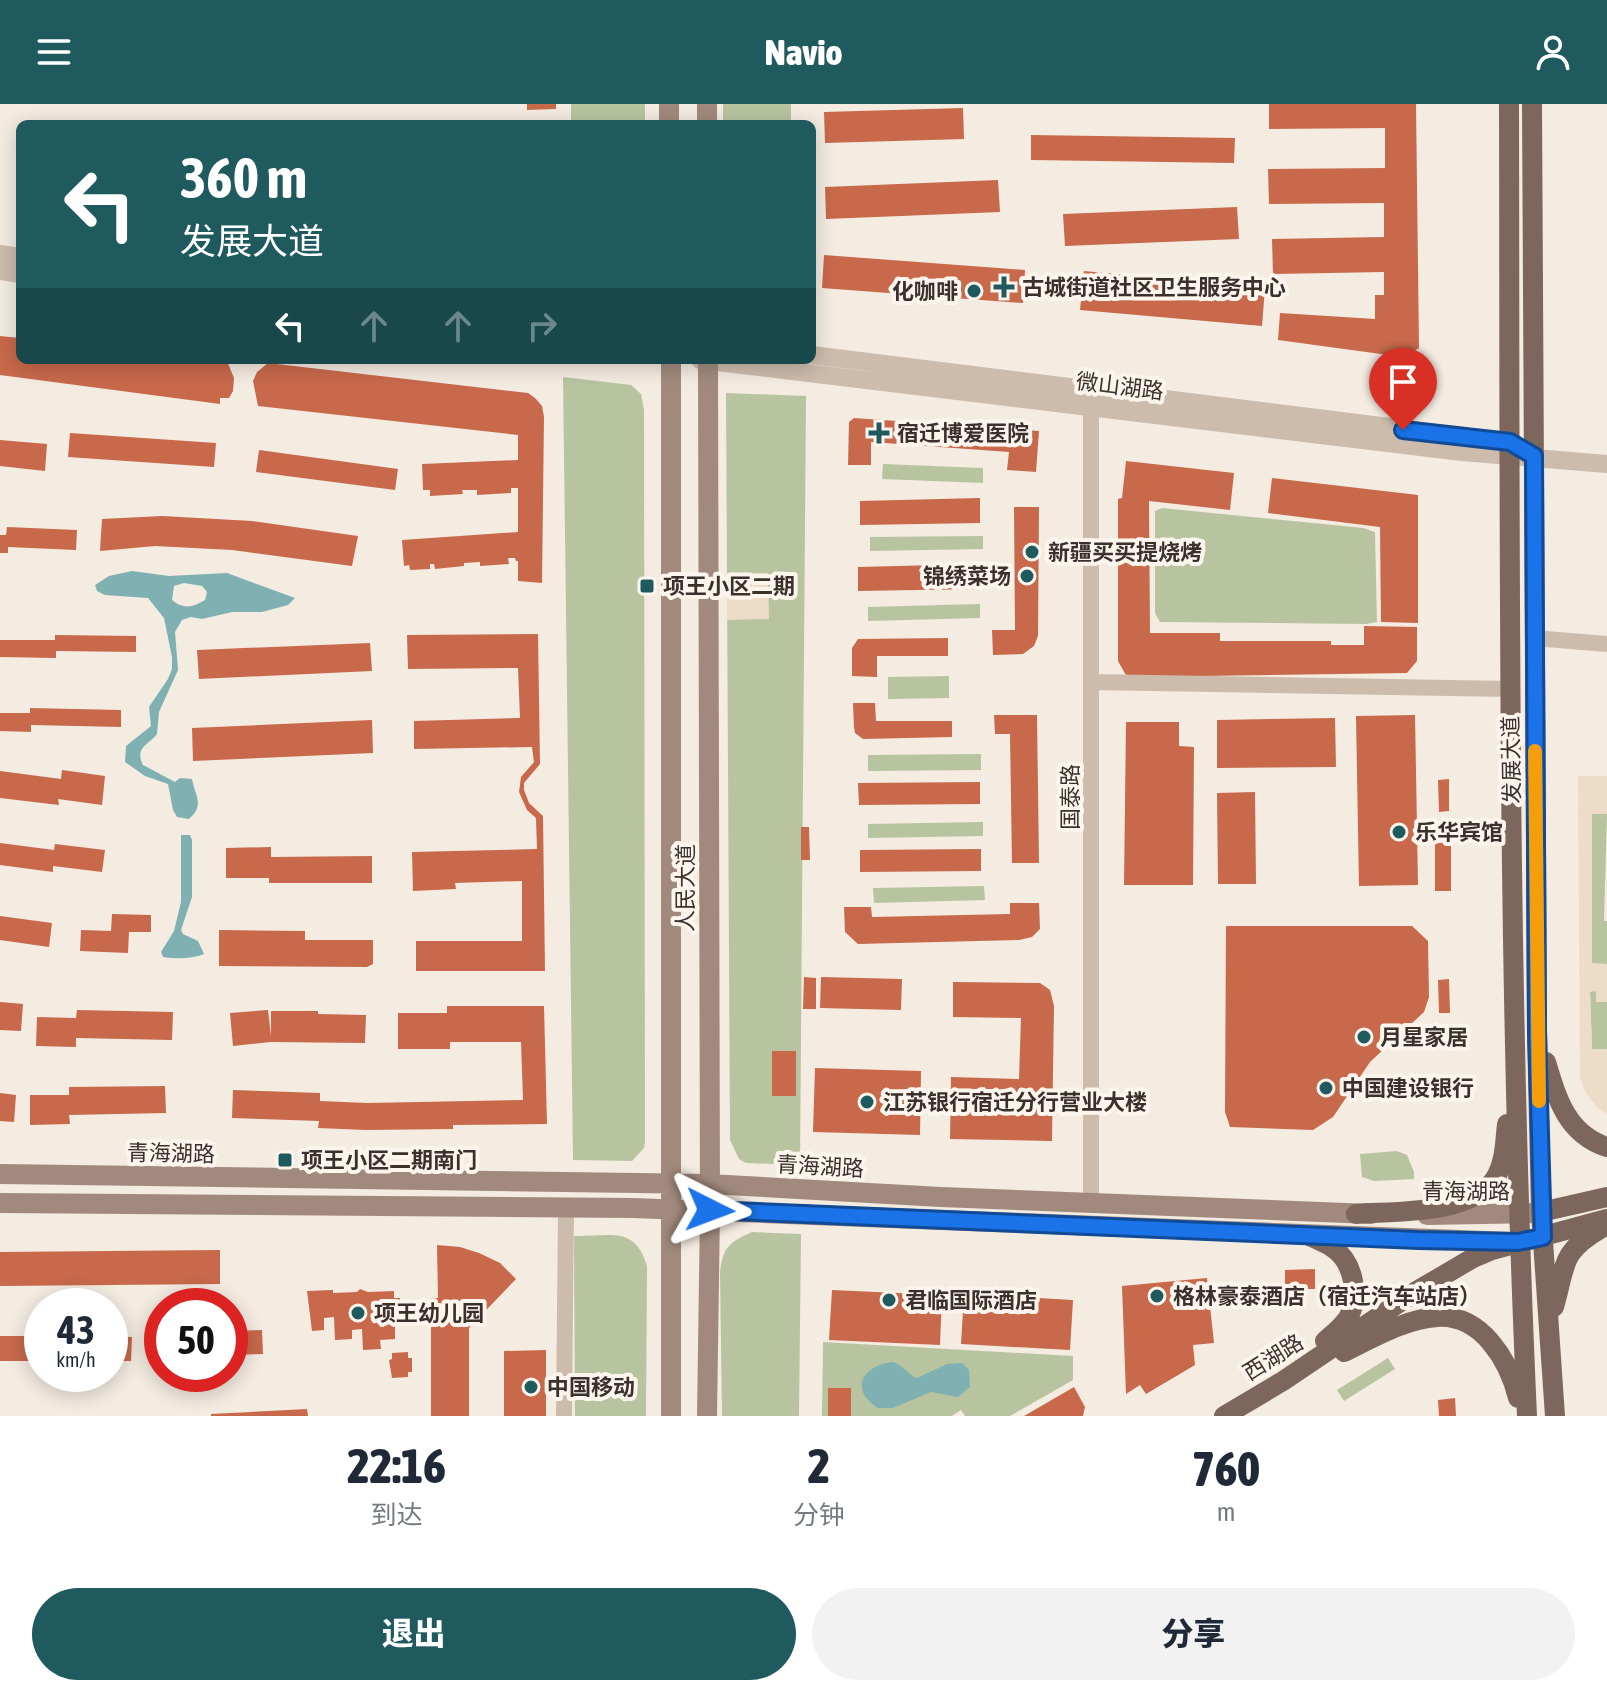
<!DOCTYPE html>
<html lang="zh">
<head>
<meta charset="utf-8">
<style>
  body { margin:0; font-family:"Asap Condensed","Noto Sans SC",sans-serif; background:#f2f2f3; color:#1f2937; height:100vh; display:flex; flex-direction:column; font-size:30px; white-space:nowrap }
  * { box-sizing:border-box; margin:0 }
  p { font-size:26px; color:#747a83 }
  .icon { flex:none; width:44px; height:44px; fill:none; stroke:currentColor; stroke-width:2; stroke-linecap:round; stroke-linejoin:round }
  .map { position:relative; height:1312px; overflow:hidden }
  .details { display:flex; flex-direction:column; background:#fff; flex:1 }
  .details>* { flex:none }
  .top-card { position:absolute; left:16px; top:16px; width:800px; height:244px; border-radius:12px; box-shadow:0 4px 20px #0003; background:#1f5a5e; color:#fff; overflow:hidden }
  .speed { position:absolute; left:24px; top:1184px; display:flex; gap:16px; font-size:40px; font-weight:700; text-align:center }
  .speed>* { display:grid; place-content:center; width:104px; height:104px; border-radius:50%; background:#fff; box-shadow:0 4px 20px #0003; line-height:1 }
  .speed small { font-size:20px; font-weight:400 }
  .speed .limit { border:12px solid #d22; background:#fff; color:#111 }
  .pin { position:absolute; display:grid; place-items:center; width:68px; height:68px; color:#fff; margin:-82px -34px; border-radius:50% 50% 50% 0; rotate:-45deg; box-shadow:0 0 8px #0007 }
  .pin .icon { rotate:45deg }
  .me { position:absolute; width:88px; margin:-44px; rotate:93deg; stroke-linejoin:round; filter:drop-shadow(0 0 6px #0008) }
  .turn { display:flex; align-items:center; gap:28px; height:168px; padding:0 32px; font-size:36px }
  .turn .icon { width:104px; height:104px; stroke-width:2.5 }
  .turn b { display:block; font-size:56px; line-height:68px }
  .lanes { display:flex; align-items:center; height:76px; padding:0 32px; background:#0003; justify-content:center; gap:40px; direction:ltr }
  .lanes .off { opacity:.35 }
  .eta { display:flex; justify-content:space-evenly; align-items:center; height:136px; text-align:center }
  .eta b { font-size:48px; font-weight:800; line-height:56px }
  .primary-button { display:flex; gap:16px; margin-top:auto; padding:16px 32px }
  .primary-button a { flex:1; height:92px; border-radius:48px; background:#1f5a5e; color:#fff; font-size:32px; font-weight:800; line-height:92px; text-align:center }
  .primary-button a+a { background:#f2f2f3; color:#1f2937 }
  header { display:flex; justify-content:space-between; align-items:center; height:104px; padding:0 32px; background:#1f5a5e; color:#fff; font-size:36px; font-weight:800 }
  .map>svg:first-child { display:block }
  .green { fill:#b8c4a0 }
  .plaza { fill:#ecdcc8 }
  .water { fill:#7fb0b2; fill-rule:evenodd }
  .building { fill:#c8694b }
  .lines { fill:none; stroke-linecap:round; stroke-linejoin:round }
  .minor { stroke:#cdbbac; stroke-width:16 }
  .tertiary { stroke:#cdbbac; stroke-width:18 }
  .secondary { stroke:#a18a7d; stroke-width:20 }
  .primary { stroke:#7d675c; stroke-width:20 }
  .route-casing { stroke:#114b97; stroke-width:20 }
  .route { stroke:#1a73e8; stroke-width:14 }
  .slow { stroke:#f59e0b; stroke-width:14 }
  .poi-dot { fill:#1f5a5e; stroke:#fbf5ee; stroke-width:3 }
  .labels { text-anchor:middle; stroke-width:8; stroke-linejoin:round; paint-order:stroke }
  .poi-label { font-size:22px; font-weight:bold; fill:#3b302b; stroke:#fbf5ee; text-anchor:start }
  .street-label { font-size:22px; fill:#3b302b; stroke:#fbf5ee }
</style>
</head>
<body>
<header><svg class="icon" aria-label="menu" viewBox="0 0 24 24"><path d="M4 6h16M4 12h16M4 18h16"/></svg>Navio<svg class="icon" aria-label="person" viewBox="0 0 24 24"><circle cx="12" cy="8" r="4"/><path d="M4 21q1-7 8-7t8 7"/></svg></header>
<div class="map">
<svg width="1607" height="1312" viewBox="0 0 1607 1312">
  <rect width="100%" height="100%" fill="#f4ebe1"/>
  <path class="green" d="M571,0H645V20H571Z
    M723,0H791V20H723Z
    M563,273L631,281L641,290L644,306L645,1038L644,1044L632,1057L573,1056Z
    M726,289L806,292L800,1061L746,1059L739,1055L730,1036Z
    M883,360L983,364V379L882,375Z
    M1162,404L1363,424L1375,428L1377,518L1366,520L1160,518L1155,509V407Z
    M983,432V445L870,447V433Z
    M980,500V514L868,517V503Z
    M949,572V594L888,595V573Z
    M981,650V666L868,667V651Z
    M1592,710H1607L1604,817H1607V860H1592Z
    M983,718V732L868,734V720Z
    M984,782L985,796L874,799L873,784Z
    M1590,887H1596V898H1607V945H1592Z
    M1397,1047L1407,1051L1414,1068V1075L1374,1077L1362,1073L1360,1050Z
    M752,1128L801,1130L799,1312H722L720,1169C723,1143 728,1139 752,1128Z
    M574,1132C610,1133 635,1121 647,1162L646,1312H575Z
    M823,1238L1073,1252V1276L1010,1312H965L961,1306L952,1312H822Z
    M1388,1254L1395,1265L1344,1297L1337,1286Z"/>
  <path class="plaza" d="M727,469H768L769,515L727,516Z
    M1578,672H1607V710H1592V859L1607,860V898H1596V887L1590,888L1592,945H1607V1010L1597,1003L1586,989L1580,974Z"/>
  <path class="water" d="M132,467L169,472L227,469L295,494L288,501L262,508H232L202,515L191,513L182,516L175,528L178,566L159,608L157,630C149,641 134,643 143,661L175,678L180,674L192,675C195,692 205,701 189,715L177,713L173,706L168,680L145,672L125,658L126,642L151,622L149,603L168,575L172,565V553L164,514L148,494L105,491L97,487L95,481L109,472ZM184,479L202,482L207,488L205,496C193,503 184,506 172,496L174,482Z
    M181,731H190L192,736V793L181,826L183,830L198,837L204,850C192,855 176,855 163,853L161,848L174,827L181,798Z
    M892,1258C904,1260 907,1271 917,1274L947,1260L962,1259L969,1266L970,1283L958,1293L931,1288L893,1304H878C849,1286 862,1262 892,1258Z"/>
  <path class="building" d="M527,0H556V5L527,6Z
    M1269,0H1416L1419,244L1403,253L1278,236L1280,209L1375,215V191H1384V168L1273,170L1272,135L1384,133V99L1269,100L1268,65L1385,64V24L1269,25Z
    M963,4L964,35L825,39L824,8Z
    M1031,31L1235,34L1234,59L1031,56Z
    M998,76L1000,108L826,115L825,83Z
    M1237,103L1239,135L1065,142L1063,110Z
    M824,151L1025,166L1023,199L822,184Z
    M1084,167L1265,184L1262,222L1080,206Z
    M0,232L20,234V256L227,257L234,274L233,287L229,294H220V300L0,271Z
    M268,259L528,289L535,294L542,302L544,313L542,479L518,477V457H516L515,454H508L509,460L480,462V458L464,459V462L435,465L434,460H430V465L410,466L409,461L404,462L402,436L518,428V384H511V389L477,391V386H462L463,390L430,392V386H423L422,360L518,356V331L258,302L253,277L257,268Z
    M854,314L1039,327L1036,368L1007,366L1009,348L871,338V361H848L849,318Z
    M70,329L216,339L214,363L68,353Z
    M0,336L47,340L45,367L0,362Z
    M259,346L398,365L395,386L256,368Z
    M1126,357L1234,369L1230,406L1149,397L1150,529H1220V537H1331V541H1364V522L1417,523V557L1407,569L1127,573L1118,557V395L1122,394Z
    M1272,374L1418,391V519L1381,518L1380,423L1268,409Z
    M980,394V419L860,421V397Z
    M1014,403H1039L1038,532L1034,542L1023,550L993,551L992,526H1015Z
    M162,412L252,417L358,432L352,462L232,446L155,442L100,447L102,415Z
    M7,423L77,426L76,446L8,443V449H0V431H6Z
    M978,460V485L858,487V463Z
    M538,530L540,660L524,679V686L529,699L543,712L545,867H416V837H522V777L455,779L456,785L413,787L412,748L537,745L536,714L527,706L519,688L521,673L534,658L532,643L414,645V617L520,614L518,564L408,565L407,531Z
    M55,531L136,532V548L56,547V554L0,553V536H55Z
    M948,534V552H877V573L852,572V544L858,535Z
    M370,539L372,567L199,575L197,546Z
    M853,599H875L876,617H952V633L863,635L855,629L854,623Z
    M30,604L121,606V623L31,621V628L0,627V609H30Z
    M994,611H1037L1039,759H1012L1010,630H995Z
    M1415,611L1418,781L1359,782L1356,612Z
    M1335,614L1336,663L1217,664V616Z
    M372,616L373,649L193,657L192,624Z
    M1126,618H1179V642L1194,643L1193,781H1124Z
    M62,666L105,672L102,701L58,695L59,701L0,694V667L61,675Z
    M1449,675V707L1439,708L1438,676Z
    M980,678V700L859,701L858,679Z
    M1255,688L1256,780H1218L1217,689Z
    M801,723H809L810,756H801Z
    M0,739L54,746L55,740L105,746L102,768L53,762V768L0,761Z
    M1435,739H1451V787H1435Z
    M271,743V753L372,752V779H269V774H226V744Z
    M981,745V767L860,768V746Z
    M1010,799H1039L1040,825L1032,833L1019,836L858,840L845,828L844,803H871L872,813L1010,810Z
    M112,810L151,811V828H129L128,849L80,847L81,826L111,827Z
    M0,812L52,819L49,843L0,836Z
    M1226,822H1412L1428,837L1429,893L1424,908L1370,958L1333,1013L1313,1026L1230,1023L1225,1008Z
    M219,826L305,827V836H373V860L367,863L219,862Z
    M804,873L816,874V905H803Z
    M821,873L902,875L901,906L820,904Z
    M1449,875L1450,909H1439L1438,876Z
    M953,878L1040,879L1050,886L1054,902L1052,1037L950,1035L951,973L1019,975L1021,914L953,913Z
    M0,898L23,900L21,927L0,926Z
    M447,902H544L547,1020L453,1021V1025L366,1026L318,1024L319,1017L232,1014L233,986L320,989V997L367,999L523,996L521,938H450V945H398V909H447Z
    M77,906L173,908L172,936L76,934V943L36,942L37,913L76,914Z
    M268,906L271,932V907H318V910L366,911L365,939L271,938L233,942L230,909Z
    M772,947H796V992H772Z
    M815,964L921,967L920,1031L813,1028Z
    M165,982L166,1009L69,1011L70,1020L30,1021V991H69V983Z
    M0,989L16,991L14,1018L0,1017Z
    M437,1141L460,1143L479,1149L500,1159L516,1175L469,1224V1312H431V1194H438Z
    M220,1146V1180L0,1182V1148Z
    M1315,1165V1185H1285V1166Z
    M1207,1174L1214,1239L1193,1241L1195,1261L1146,1290L1140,1281L1126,1290L1122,1182Z
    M360,1185L368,1188L394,1187V1194H400L401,1217H395V1235L380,1236L381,1245L363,1246L362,1225L352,1226V1235L335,1236L334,1213L324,1214V1226L312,1227L307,1187L333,1186V1189L357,1188Z
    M832,1186L942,1191L940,1241L829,1236Z
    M964,1190L1073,1196L1070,1246L961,1240Z
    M262,1226L263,1250L230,1251V1227Z
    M0,1232H42V1257H0Z
    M110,1232L132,1233L131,1257H110Z
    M546,1246V1312H504V1247Z
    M408,1248V1254H412V1268H408V1273L392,1274L389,1256L392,1255V1249Z
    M1074,1283L1085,1303L1083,1312H1024Z
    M828,1284H851V1312H828Z
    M1455,1294L1456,1312H1439L1438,1296Z
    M307,1305L308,1312H211V1310Z"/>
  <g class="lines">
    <path class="minor" d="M1091,291V1100
      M1534,534L1607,540
      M1092,578L1510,585
      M564,1312L566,1103"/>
    <path class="tertiary" d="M0,150L20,153
      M0,167L20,170
      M812,251L1510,338L1521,345
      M700,256L1462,348L1607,360"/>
    <path class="secondary" d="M669,0V20
      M707,0V20
      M671,256V1312
      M0,1070L709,1080L941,1093L1371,1110
      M0,1099L633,1104L1511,1138
      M1427,1111L1535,1109
      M707,1312L710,1106L708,256"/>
    <path class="primary" d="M1509,0C1510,437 1507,875 1527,1312
      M1532,0L1537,927L1541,1108L1555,1312
      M1546,958C1557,995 1567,1030 1607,1043
      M1541,1108L1607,1093
      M1356,1110C1395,1107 1469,1111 1494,1076C1505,1061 1505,1038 1507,1020
      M1310,1132C1317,1136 1327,1139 1333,1144C1354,1158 1360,1193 1348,1214C1342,1223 1333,1230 1325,1237
      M1554,1203C1566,1162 1560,1148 1600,1125
      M1344,1248C1373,1234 1405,1215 1437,1213C1482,1210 1509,1257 1518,1294
      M1224,1312L1283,1277L1415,1188L1473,1154L1492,1146L1607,1115"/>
  </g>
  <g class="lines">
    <g class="route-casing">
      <path id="route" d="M710,1106L1418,1136L1518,1138L1543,1133L1537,927L1534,352L1510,338L1403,326"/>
    </g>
    <use href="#route" class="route"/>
    <path class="slow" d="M1535,647L1539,997"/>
  </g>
  <g class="poi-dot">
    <path d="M1000 171h8v8h8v8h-8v8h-8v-8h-8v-8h8z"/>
    <circle cx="974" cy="187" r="8"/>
    <path d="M875 317h8v8h8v8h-8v8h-8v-8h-8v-8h8z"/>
    <circle cx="1032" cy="448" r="8"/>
    <circle cx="1027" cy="472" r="8"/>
    <rect x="639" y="474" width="16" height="16" rx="4"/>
    <circle cx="1399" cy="728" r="8"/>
    <circle cx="1364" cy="933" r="8"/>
    <circle cx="1326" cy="984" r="8"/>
    <circle cx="867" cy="998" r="8"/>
    <rect x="277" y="1048" width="16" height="16" rx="4"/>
    <circle cx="1157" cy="1192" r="8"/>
    <circle cx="889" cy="1196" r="8"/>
    <circle cx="358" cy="1209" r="8"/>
    <circle cx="531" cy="1283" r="8"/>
  </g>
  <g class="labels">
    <g class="poi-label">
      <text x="1022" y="191">古城街道社区卫生服务中心</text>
      <text x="958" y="195" text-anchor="end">化咖啡</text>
      <text x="897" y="337">宿迁博爱医院</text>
      <text x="1048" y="456">新疆买买提烧烤</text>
      <text x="1011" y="480" text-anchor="end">锦绣菜场</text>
      <text x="663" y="490">项王小区二期</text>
      <text x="1415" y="736">乐华宾馆</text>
      <text x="1380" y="941">月星家居</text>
      <text x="1342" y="992">中国建设银行</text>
      <text x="883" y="1006">江苏银行宿迁分行营业大楼</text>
      <text x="301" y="1064">项王小区二期南门</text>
      <text x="1173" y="1200">格林豪泰酒店（宿迁汽车站店）</text>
      <text x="905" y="1204">君临国际酒店</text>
      <text x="374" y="1217">项王幼儿园</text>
      <text x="547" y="1291">中国移动</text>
    </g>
    <g class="street-label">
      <text transform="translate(1120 282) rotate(7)" y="8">微山湖路</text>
      <text transform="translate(1511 656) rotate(-91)" y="8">发展大道</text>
      <text transform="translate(1070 693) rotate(-90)" y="8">国泰路</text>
      <text transform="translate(685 784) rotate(-90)" y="8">人民大道</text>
      <text transform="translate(171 1049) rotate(1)" y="8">青海湖路</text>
      <text transform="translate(820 1062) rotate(3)" y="8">青海湖路</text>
      <text x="1466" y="1095">青海湖路</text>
      <text transform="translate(1273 1253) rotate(-32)" y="8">西湖路</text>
    </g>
  </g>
</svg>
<div class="speed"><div>43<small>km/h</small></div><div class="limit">50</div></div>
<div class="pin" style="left:1403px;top:326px;background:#d93025"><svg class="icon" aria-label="arrive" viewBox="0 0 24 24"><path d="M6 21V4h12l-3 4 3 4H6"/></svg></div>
<svg class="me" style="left:710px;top:1106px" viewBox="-20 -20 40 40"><path d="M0-17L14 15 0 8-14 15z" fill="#1a73e8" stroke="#fff" stroke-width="4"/></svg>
<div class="top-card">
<div class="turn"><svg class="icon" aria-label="left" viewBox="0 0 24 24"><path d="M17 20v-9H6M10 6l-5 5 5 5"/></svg><div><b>360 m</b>发展大道</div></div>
<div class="lanes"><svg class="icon" aria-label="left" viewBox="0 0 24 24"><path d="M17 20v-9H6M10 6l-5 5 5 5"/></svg><svg class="icon off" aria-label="ahead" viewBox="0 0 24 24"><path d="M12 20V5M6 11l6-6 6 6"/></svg><svg class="icon off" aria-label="ahead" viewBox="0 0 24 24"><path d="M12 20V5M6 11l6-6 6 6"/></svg><svg class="icon off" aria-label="right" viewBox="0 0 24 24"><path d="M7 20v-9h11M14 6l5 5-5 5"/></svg></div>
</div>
</div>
<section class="details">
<div class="eta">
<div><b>22:16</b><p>到达</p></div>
<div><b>2</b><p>分钟</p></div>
<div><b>760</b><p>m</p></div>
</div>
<div class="primary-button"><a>退出</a><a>分享</a></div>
</section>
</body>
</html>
